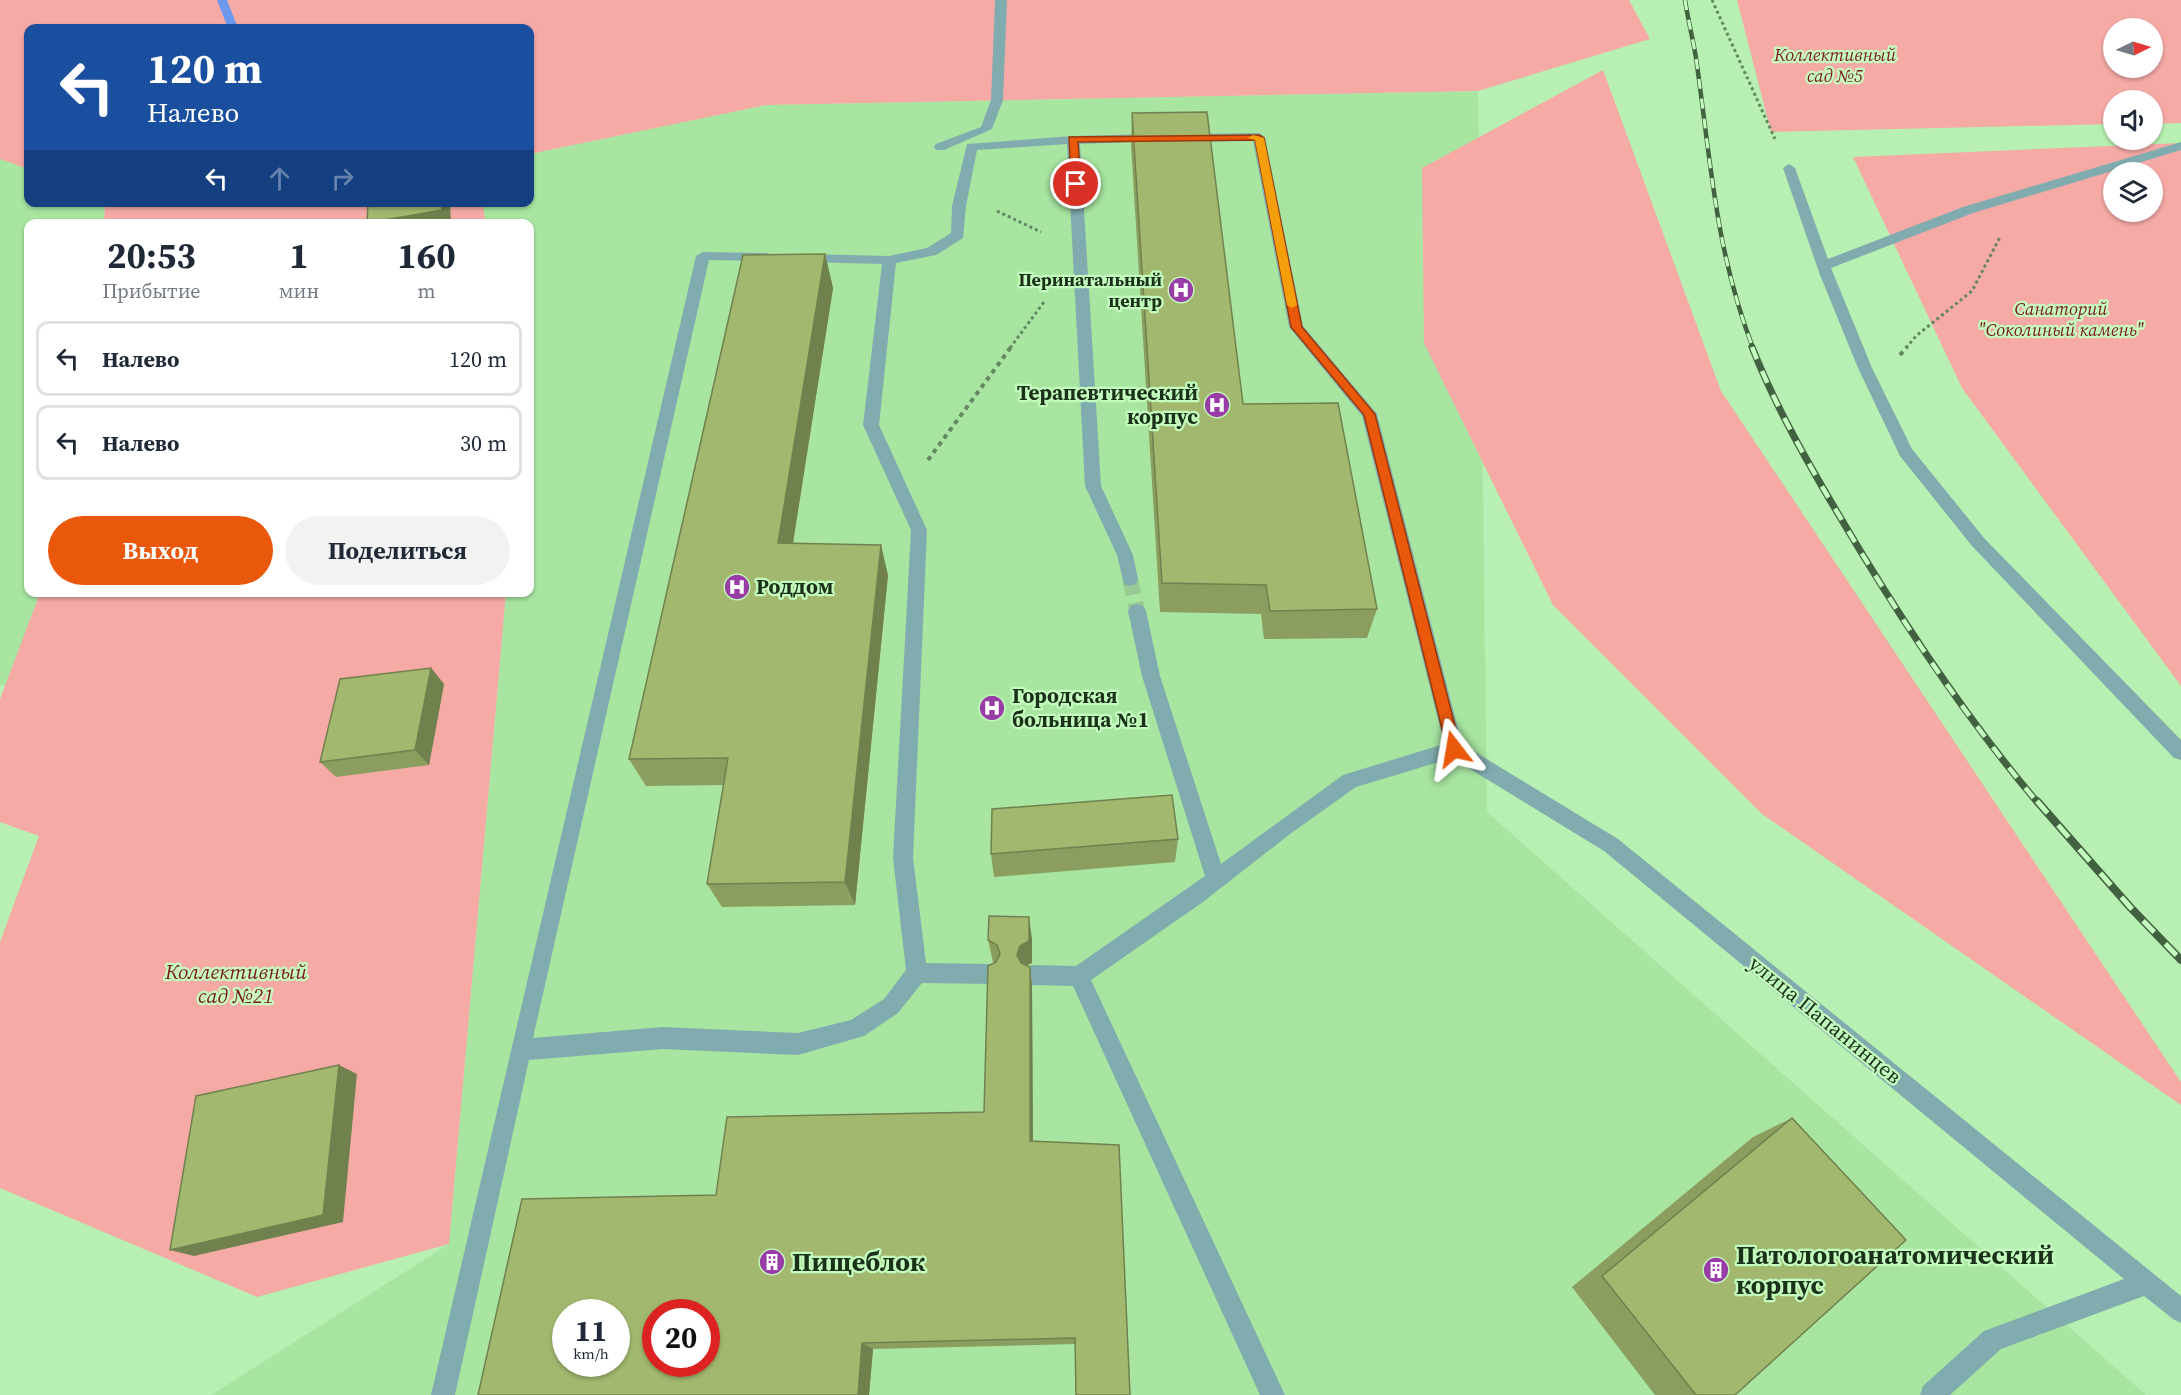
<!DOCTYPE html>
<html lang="ru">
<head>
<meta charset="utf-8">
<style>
  body { margin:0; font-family:"Source Serif 4",serif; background:#f2f2f3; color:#1f2937; height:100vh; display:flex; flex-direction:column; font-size:22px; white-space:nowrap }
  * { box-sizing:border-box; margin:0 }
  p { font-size:20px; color:#747a83 }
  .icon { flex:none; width:33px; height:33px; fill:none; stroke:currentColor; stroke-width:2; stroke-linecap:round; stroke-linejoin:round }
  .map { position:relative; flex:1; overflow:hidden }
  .details { position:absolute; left:24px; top:219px; width:510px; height:378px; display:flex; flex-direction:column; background:#fff; border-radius:12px; box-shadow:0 2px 4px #0004 }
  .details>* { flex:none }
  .guide { position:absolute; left:24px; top:24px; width:510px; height:183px; border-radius:12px; box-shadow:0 2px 4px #0004; background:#1a4fa0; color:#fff; overflow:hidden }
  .needle { width:39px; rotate:85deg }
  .controls { position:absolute; left:2103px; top:18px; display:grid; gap:12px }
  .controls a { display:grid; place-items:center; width:60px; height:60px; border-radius:50%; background:#fff; box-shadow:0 2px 4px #0004; font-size:30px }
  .speed { position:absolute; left:552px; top:1299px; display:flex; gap:12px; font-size:30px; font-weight:700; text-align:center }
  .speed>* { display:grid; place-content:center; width:78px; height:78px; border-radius:50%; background:#fff; box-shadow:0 2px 4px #0004; line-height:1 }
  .speed small { font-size:15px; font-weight:400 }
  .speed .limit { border:9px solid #d22; background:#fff; color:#111 }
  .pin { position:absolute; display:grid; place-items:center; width:51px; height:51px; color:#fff; margin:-26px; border:3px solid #fff; border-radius:50%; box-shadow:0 2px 6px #0007 }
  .me { position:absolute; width:66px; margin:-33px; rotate:346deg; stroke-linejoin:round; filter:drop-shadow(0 0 4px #0008) }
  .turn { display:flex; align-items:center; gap:21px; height:126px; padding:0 24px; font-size:27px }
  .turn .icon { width:78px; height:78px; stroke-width:2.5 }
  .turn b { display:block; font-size:42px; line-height:51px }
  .lanes { display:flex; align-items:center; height:57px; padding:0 24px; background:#0003; justify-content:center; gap:30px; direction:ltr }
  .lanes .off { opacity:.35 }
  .eta { display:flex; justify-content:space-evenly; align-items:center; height:102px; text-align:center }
  .eta b { font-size:36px; font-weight:700; line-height:42px }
  .cta { display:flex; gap:12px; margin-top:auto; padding:12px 24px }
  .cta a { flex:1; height:69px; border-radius:36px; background:#ea580c; color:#fff; font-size:24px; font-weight:700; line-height:69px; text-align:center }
  .cta a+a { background:#f2f2f3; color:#1f2937 }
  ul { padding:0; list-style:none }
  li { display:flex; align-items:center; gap:18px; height:75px; margin:0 12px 9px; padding:0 12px; border:3px solid #e0e1e3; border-radius:12px }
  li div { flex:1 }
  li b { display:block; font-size:22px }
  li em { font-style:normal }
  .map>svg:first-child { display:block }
  .built { fill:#a7e5a1; fill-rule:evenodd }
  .green { fill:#f6aaa6; fill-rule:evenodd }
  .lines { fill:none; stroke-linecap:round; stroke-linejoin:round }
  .stream { fill:#6c98ed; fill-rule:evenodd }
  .minor-tunnel { stroke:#98ca93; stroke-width:16; stroke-dasharray:16 8; stroke-linecap:butt }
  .path-far1 { stroke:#62885f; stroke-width:3; stroke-dasharray:3 3; stroke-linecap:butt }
  .path { stroke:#62885f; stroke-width:4; stroke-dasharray:4.5 4.5; stroke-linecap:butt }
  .minor { fill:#81acaf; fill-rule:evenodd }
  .rail-far2-casing { stroke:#426140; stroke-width:4.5 }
  .rail-far1-casing { stroke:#426140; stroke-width:7 }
  .rail-casing { stroke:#426140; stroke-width:8 }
  .rail-far2 { stroke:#c4febf; stroke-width:3; stroke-dasharray:10; stroke-linecap:butt }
  .rail-far1 { stroke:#c4febf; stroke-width:4.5; stroke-dasharray:13; stroke-linecap:butt }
  .rail { stroke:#c4febf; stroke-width:5; stroke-dasharray:16; stroke-linecap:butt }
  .wall { fill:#8b9e5f }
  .shaded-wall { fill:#71814d }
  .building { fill:#a2b86e; stroke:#71814d; stroke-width:1.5; fill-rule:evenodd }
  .route { fill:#ea580c; stroke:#983908; stroke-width:1.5 }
  .slow { fill:#f59e0b }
  .labels { text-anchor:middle; stroke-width:4.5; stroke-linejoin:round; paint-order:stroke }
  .far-park-label { font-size:18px; font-style:italic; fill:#7c1920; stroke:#c4febf }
  .far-poi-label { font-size:18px; font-weight:bold; fill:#1a3018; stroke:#c4febf; text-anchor:end }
  .poi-label { font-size:21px; font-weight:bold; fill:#1a3018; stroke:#c4febf; text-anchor:start }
  .park-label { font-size:21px; font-style:italic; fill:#7c1920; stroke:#c4febf }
  .street-label { font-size:21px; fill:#1a3018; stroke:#c4febf }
  .near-poi-label { font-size:26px; font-weight:bold; fill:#1a3018; stroke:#c4febf; text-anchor:start }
</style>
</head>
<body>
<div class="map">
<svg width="2181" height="1395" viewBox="0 0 2181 1395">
  <rect width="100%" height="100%" fill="#b7f0b2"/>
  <path class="built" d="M1478,91L1487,812L2146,1395H211L449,1244L506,593L530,592V224L485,223L483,203L530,202V154L766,105ZM566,1312H616V1364H566ZM656,1312H706V1364H656Z
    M0,159L28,169V202L105,203L104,223L28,224V592L40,593L6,685H0Z"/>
  <path class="green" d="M0,0H1629L1650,39L1478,91L766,105L530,154V28H28V169L0,159Z
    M1737,0H2181V123L2153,124L2152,100H2114L2113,124L1771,132ZM2114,28H2152V68H2114Z
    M1603,70L1721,391L2181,1082V1105L1762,814L1553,605L1424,343L1422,168Z
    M2181,143V686L1962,388L1853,157ZM2114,172H2152V212H2114Z
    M105,202L483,203L485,223L104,224Z
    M40,593H506L449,1244L257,1297L0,1188V942L39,836L0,822V699Z"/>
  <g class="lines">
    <path class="stream" d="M217,0H227L238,28H228Z"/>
    <path class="minor-tunnel" d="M1130,579L1137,611"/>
    <path class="path-far1" d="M1712,0L1775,139
      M997,211L1041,232
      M1010,348L1044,302
      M1906,348L1916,336L1972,291L2000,237"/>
    <path class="path" d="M1900,355L1907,347
      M928,460L1011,347"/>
    <path class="minor" d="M995,0H1007L1003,100L992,129L944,150H936L934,147L936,144L981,127L991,100Z
      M1259,133L1265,137L1303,326L1377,414L1462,744L1618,839L2181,1296V1323L2173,1319L2144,1296L2001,1349L1950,1395H1920L1923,1386L1984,1331L2124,1279L1604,851L1452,758L1356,787L1290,834L1203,902L1091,980L1285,1395H1260L1073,986L1032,985L1025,982L1022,975L1025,968L1032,965L1076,966L1205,876L1142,676L1128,611L1131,606L1137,604L1143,606L1146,611L1160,676L1221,864L1343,775L1444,744L1362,416L1289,327L1253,141L1187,142L1181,138L1187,134Z
      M1154,134L1160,138L1158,141L1080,144L1101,486L1133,555L1138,579L1136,584L1130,586L1124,584L1117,555L1085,486L1067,144L977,150L966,206L963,238L936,255L896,263L879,425L927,530L913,858L926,963L992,964L999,967L1002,974L999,981L992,984L922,983L898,1013L864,1036L798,1055L663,1049L529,1060L455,1395H431L696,256L703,252L767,253L774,257L767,261L709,260L533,1038L663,1027L798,1033L851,1020L884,999L906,970L893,858L911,530L863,425L882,264L804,262L797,258L804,254L889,256L927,248L951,233L952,206L967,144L1073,136Z
      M2181,142V150L1973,213L1831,268L1872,368L1912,449L1984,538L2181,740V760L2174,758L1972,546L1900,456L1858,368L1820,275L1783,168L1789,164L1795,168L1828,259L1963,207Z"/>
    <g class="rail-far2-casing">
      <path id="rail-far2" d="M1685,0C1688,20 1693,39 1696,58C1711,162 1715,249 1753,348"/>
    </g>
    <g class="rail-far1-casing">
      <path id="rail-far1" d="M1752,347C1776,408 1809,465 1843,522C1901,620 1964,716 2038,803"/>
    </g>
    <g class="rail-casing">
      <path id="rail" d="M2037,801L2130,907L2181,960"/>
    </g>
    <use href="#rail-far2" class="rail-far2"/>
    <use href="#rail-far1" class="rail-far1"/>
    <use href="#rail" class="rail"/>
  </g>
  <path class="wall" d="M1132,113L1243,404L1377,609L1367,638L1264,639L1261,614L1160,612L1131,145Z
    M825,254L833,288L793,543L888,575L855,905L722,907L707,884L723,785L646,786L629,759Z
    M431,668L444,684L429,765L336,777L320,762Z
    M1178,839L1175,862L994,877L991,854Z
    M1032,939V963L1026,965L1030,967L1032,987L1033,1141L1119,1145L1075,1344L873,1349L869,1395L716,1195L984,1112L995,963L993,962L988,940Z
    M1792,1118L1735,1395H1655L1572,1287L1753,1137Z"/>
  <path class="shaded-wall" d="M441,202H450L451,224H367V223Z
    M825,254L833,288L788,574L778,543Z
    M881,545L888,575L855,905L845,882Z
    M431,668L444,684L429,765L415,750Z
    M1029,917L1032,939V963L1023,967L1017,955Z
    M1030,967L1032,987L1033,1156L1030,1141Z
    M339,1065L357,1074L343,1222L194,1256L170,1250Z
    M862,1343L873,1349L869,1395H858Z"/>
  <path class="building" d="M1207,112L1243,404L1338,403L1377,609L1270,611L1266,585L1162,583L1132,113Z
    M368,202H441L442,210L367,223Z
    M825,254L778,543L881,545L845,882L707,884L728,758L629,759L743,255Z
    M431,668L415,750L320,762L340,679Z
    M1172,795L1178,839L991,854L992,809Z
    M989,916L1029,917V941L1020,946L1017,955L1021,963L1030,967V1141L1119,1145L1130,1395H1076L1075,1338L862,1343L858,1395H478L522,1199L716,1195L727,1117L984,1112L988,966L996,962L1000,954L997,945L988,940ZM566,1312H616V1364H566ZM656,1312H706V1364H656Z
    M339,1065L323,1215L170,1250L196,1096Z
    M1792,1118L1906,1240L1735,1395H1696L1602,1276Z"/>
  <path class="route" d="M1259,135L1264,138L1302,327L1375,414L1461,749L1459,754H1449L1447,749L1364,415L1291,327L1255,140L1078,142L1081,184L1076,187L1071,184L1069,137Z"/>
  <path class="slow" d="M1253,135L1264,138L1297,305L1292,308L1287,305L1255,140L1248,138Z"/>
  <defs>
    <g id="hospital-disc" transform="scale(1.35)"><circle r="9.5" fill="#993da6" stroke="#c4febf"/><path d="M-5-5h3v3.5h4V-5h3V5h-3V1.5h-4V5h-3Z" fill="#fff"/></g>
    <g id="building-disc" transform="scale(1.35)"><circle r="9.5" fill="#993da6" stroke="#c4febf"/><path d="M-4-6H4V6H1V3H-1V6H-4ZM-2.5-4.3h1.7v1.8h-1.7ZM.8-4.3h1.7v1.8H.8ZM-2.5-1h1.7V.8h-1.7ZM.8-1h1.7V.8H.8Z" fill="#fff"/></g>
  </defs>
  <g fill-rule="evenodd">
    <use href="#hospital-disc" x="1181" y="290"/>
    <use href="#hospital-disc" x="1217" y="405"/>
    <use href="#hospital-disc" x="737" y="587"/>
    <use href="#hospital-disc" x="992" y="708"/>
    <use href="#building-disc" x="772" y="1262"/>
    <use href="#building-disc" x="1716" y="1270"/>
  </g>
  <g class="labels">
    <g class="far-park-label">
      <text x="1835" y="61">Коллективный<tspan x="1835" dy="21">сад №5</tspan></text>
      <text x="2061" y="315">Санаторий<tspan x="2061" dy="21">"Соколиный камень"</tspan></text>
    </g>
    <g class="far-poi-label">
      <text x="1162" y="286">Перинатальный<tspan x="1162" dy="21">центр</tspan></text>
    </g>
    <g class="poi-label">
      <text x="1198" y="400" text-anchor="end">Терапевтический<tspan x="1198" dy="24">корпус</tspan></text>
      <text x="756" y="594">Роддом</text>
      <text x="1012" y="703">Городская<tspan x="1012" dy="24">больница №1</tspan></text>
    </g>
    <g class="park-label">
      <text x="236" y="979">Коллективный<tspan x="236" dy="24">сад №21</tspan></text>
    </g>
    <g class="street-label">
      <text transform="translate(1825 1020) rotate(39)" y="7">улица Папанинцев</text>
    </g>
    <g class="near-poi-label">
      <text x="1736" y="1264">Патологоанатомический<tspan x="1736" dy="30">корпус</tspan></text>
      <text x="792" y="1271">Пищеблок</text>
    </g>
  </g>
</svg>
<div class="controls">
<a><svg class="needle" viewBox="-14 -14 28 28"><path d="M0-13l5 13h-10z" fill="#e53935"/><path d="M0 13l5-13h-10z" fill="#747a83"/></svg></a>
<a><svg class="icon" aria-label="sound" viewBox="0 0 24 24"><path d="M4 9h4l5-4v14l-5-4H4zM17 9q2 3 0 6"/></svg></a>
<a><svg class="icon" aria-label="layers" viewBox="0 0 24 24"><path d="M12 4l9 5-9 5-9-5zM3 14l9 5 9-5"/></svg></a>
</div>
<div class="speed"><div>11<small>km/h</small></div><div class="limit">20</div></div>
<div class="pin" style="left:1076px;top:184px;background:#d93025"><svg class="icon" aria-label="arrive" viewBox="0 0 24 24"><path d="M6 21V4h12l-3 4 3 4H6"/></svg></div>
<svg class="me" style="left:1454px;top:749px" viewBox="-20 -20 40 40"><path d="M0-17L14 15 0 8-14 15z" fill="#ea580c" stroke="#fff" stroke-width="4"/></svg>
<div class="guide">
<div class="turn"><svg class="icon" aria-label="left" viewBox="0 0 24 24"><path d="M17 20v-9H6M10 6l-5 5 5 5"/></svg><div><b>120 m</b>Налево</div></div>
<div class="lanes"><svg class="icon" aria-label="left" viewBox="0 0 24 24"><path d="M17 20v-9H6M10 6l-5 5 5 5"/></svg><svg class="icon off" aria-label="ahead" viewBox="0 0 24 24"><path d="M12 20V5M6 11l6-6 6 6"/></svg><svg class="icon off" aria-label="right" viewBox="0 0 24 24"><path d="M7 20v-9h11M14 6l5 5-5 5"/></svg></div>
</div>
<section class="details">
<div class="eta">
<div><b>20:53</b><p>Прибытие</p></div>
<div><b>1</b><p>мин</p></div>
<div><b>160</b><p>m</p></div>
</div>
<ul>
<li><svg class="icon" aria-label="left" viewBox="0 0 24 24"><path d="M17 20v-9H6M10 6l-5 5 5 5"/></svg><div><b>Налево</b></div><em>120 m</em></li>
<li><svg class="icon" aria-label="left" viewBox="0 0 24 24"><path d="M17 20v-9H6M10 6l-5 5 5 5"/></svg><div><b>Налево</b></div><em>30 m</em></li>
</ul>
<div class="cta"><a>Выход</a><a>Поделиться</a></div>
</section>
</div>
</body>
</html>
